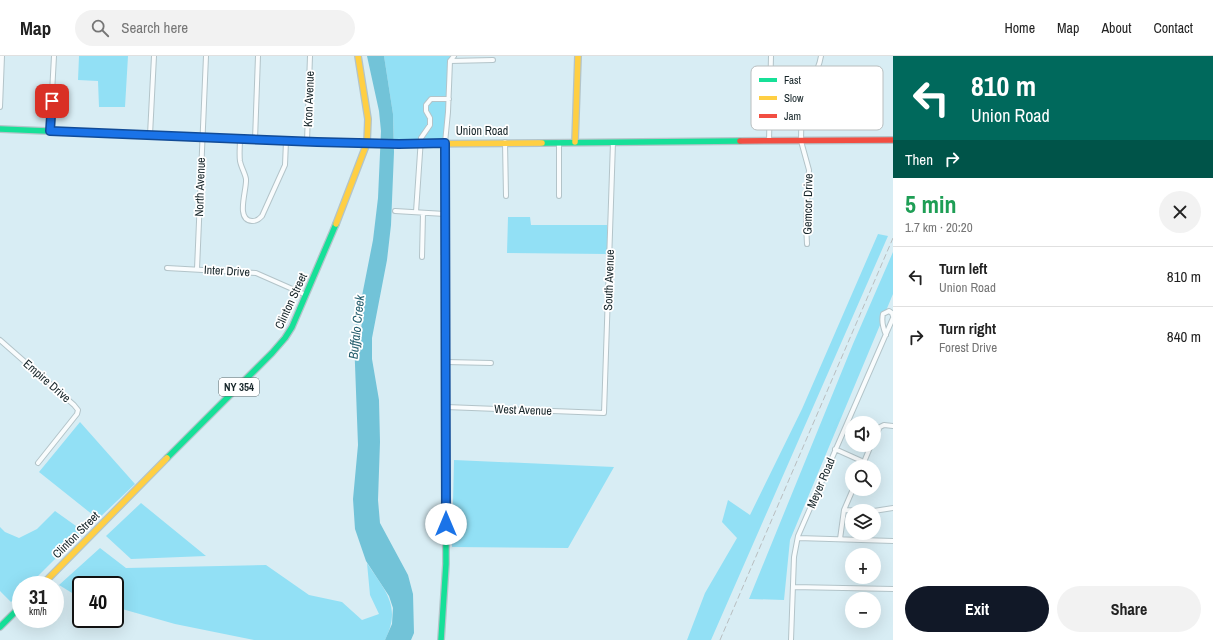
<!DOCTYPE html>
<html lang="en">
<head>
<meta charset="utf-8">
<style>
  body { margin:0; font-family:"Archivo Narrow",sans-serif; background:#f2f2f2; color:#222; height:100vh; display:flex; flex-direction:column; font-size:15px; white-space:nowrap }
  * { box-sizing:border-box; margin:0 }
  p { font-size:13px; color:#767676 }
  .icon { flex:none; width:22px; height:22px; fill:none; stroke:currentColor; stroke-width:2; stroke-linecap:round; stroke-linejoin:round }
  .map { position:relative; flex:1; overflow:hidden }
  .drawer { display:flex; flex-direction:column; background:#fff; width:320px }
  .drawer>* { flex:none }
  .top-card { background:#00695c; color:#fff; overflow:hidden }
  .controls { position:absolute; left:845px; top:360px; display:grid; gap:8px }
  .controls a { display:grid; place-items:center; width:36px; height:36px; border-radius:50%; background:#fff; box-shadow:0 4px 16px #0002; font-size:20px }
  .speed { position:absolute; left:12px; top:520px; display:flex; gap:8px; font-size:20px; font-weight:700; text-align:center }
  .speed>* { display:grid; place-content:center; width:52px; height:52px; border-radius:50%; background:#fff; box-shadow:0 4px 16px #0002; line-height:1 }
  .speed small { font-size:10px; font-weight:400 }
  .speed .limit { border:2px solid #111; border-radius:6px; background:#fff; color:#111 }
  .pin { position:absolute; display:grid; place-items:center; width:34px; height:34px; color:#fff; margin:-17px; border-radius:8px; box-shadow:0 2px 6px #0006 }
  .me { position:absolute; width:44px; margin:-22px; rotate:0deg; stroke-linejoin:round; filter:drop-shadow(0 0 3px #0008) }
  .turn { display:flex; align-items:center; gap:14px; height:84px; padding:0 12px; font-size:18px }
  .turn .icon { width:52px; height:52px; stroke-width:2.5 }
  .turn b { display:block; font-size:28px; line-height:34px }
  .then { display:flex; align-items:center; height:38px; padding:0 12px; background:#0003; gap:8px; font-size:15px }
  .round { display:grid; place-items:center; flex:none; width:42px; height:42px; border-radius:21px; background:#f2f2f2 }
  .headline { display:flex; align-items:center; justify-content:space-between; height:68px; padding:0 12px }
  h1 { font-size:24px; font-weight:700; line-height:30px; color:#1e9e55 }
  .action { display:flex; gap:8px; margin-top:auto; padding:8px 12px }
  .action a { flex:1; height:46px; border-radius:24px; background:#111827; color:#fff; font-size:16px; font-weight:700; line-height:46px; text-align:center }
  .action a+a { background:#f2f2f2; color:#222 }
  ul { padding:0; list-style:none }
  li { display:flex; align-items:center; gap:12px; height:60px; padding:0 12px; border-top:1px solid #e0e0e0 }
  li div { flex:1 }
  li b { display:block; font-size:15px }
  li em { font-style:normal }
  header { display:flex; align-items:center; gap:24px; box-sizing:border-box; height:56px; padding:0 20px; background:#fff; border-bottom:1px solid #e0e0e0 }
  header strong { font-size:19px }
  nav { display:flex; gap:22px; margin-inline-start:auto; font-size:14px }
  .search { width:280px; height:36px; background:#f2f2f2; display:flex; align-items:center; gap:10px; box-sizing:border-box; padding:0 14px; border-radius:22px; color:#767676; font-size:15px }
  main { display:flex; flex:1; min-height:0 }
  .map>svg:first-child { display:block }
  .green { fill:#92e0f5 }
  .water { fill:#72c3d8 }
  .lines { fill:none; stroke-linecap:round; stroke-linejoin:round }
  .street-casing { stroke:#b3c4c9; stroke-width:6 }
  .fast-casing { stroke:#b3c4c9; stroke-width:8 }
  .slow-casing { stroke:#b3c4c9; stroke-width:8 }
  .jam-casing { stroke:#b3c4c9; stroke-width:8 }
  .street { stroke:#f9fcfd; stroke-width:4 }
  .fast { stroke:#16e098; stroke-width:5.5 }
  .slow { stroke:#ffcf43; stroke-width:5.5 }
  .jam { stroke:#f24e42; stroke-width:5.5 }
  .rail { stroke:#b9bec0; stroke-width:1; stroke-dasharray:6 3; stroke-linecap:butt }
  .route-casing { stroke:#114b97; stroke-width:10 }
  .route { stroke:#1a73e8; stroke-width:7 }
  .labels { text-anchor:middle; stroke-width:3.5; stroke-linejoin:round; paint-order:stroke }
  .shield { fill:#fff; stroke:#5c6669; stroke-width:1 }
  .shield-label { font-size:11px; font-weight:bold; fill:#162529 }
  .street-label { font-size:12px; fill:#162529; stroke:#fff }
  .water-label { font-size:13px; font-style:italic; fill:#265f6e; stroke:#fff }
  .key { fill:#fff; stroke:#b9bebf; stroke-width:1 }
  .key-label { font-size:11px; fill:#162529 }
</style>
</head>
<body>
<header>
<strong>Map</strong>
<div class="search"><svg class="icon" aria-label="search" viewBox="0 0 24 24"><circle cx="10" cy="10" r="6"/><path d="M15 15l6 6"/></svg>Search here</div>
<nav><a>Home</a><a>Map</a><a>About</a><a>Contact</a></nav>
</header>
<main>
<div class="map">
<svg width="893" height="584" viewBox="0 0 893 584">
  <rect width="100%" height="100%" fill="#d8edf4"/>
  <path class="green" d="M79,0H128L125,51H99L98,25L78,24Z
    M384,0H454L450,5L445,87H394L393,58Z
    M508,161H530L531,169H607V198L507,197Z
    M878,178L888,180L711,584H687L705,537L737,482L722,466L728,444L750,459L802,353Z
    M893,196V238L790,484L784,544L749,543L853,288Z
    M80,366L135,428L98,463L39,416Z
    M454,404L614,411L568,492L452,491Z
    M141,447L206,500L131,503L106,480Z
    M55,455L83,475L29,529H21V536L11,546L0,535V471L5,476L19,482L37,473Z
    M100,492L126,512L266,509L309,539L342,546L362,564L379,558L370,539L367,507C385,535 402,550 385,584H254L175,568L115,551V529H81V541L77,540L59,529Z"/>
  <path class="water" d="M367,0H384L393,58L394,96L391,169L387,204L372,282V303L379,344L380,386L378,444L380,467L408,519L413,538L414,577L411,584H385L392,568L393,552L389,540L366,505L355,473L353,443L358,389L354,282L356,267L358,263L359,273H361L362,266L361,245L373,184L378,142L381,75L379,55Z"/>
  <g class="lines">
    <g class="street-casing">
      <path id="street" d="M450,5L493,4
        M0,51L2,0
        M50,75L54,0
        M150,79L154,0
        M240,83C240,90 239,98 240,105C241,111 245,117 246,123C247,134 235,164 252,165C257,165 259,163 262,160L285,109L286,85
        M255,84L258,0
        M307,85L310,0
        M769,85L771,0
        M505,86L506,140
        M559,86V140
        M445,87L448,56L450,5L454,0
        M395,155L445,158
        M416,156L421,82L430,69V62L426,55V49L431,43H449
        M807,188L806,168L809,114L801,85L802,30C805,22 807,24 813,18C818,14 820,6 821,0
        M422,201L423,157
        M167,212L256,217L306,239
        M197,213L206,0
        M886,279C883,272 881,266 883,258L889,255L892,257L893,260
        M0,284L74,349L78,354L77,358L38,407
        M446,306L491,307
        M446,351L604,357L613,86
        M874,382L880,371L884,369L893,370
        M835,393L864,406
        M862,411L871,389
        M844,454L864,455
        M874,455L893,452
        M798,482L893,485
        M840,483L844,454L853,433
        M793,531L893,533
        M791,584L794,501L798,480L893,262"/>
    </g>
    <g class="fast-casing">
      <path id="fast" d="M0,73L233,83
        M542,87L740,85
        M167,402L272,297L285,282L292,271L336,168
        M0,571L21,550
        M441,584L446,508L445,259"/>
    </g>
    <g class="slow-casing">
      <path id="slow" d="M233,83L399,88L542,87
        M575,86L578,0
        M445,87V259
        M336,168L367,87L368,63L358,0
        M42,529L167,402"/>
    </g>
    <g class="jam-casing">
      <path id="jam" d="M740,85L893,84"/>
    </g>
    <use href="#street" class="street"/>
    <use href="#fast" class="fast"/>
    <use href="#slow" class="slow"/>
    <use href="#jam" class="jam"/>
    <path class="rail" d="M720,584L893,182"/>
  </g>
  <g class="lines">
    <g class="route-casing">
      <path id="route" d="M52,45L50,75L317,86L399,88L445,87L446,468"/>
    </g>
    <use href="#route" class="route"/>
  </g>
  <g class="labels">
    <rect class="shield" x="219" y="322" width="40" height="18" rx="3"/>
    <g class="shield-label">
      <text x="239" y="335">NY 354</text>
    </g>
    <g class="street-label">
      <text transform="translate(309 43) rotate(-88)" y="4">Kron Avenue</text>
      <text x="482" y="79">Union Road</text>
      <text transform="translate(200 131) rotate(-88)" y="4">North Avenue</text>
      <text transform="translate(808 148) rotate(-89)" y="4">Gemcor Drive</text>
      <text transform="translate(227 215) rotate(3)" y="4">Inter Drive</text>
      <text transform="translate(609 224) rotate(-88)" y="4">South Avenue</text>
      <text transform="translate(291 245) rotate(-65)" y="4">Clinton Street</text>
      <text transform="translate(47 325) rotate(41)" y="4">Empire Drive</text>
      <text transform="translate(523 354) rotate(2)" y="4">West Avenue</text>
      <text transform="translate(821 427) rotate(-67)" y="4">Meyer Road</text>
      <text transform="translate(76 479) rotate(-45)" y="4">Clinton Street</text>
    </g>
    <g class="water-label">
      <text transform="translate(356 271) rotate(-84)" y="5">Buffalo Creek</text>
    </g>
  </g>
  <rect x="751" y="10" width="132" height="64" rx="6" class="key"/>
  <rect x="759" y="22" width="18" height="4" fill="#16e098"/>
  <rect x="759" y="40" width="18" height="4" fill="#ffcf43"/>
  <rect x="759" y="58" width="18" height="4" fill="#f24e42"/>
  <g class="key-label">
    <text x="784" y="28">Fast</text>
    <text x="784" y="46">Slow</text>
    <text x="784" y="64">Jam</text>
  </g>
</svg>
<div class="controls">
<a><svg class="icon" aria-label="sound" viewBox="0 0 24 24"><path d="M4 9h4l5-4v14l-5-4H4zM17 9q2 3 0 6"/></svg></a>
<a><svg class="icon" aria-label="search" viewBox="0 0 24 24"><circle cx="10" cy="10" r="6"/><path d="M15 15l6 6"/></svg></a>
<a><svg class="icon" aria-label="layers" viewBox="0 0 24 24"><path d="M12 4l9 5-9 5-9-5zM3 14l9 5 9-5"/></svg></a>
<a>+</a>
<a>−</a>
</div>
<div class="speed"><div>31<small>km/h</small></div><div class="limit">40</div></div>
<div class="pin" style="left:52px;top:45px;background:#d93025"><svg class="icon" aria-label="arrive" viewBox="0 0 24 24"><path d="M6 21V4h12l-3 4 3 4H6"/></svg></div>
<svg class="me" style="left:446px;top:468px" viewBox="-20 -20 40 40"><circle r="19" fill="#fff"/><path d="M0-13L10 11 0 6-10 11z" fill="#1a73e8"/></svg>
</div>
<section class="drawer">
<div class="top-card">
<div class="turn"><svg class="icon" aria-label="left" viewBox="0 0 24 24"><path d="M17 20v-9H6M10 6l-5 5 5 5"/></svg><div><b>810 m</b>Union Road</div></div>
<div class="then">Then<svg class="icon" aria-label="right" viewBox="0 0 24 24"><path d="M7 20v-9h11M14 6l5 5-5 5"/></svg></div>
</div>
<div class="headline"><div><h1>5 min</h1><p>1.7 km · 20:20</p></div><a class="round"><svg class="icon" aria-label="close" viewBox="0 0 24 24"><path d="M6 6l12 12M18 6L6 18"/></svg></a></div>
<ul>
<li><svg class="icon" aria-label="left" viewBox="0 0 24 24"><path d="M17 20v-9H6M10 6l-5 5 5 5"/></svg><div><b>Turn left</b><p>Union Road</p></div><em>810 m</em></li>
<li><svg class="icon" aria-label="right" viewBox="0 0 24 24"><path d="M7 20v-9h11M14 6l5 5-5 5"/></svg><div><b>Turn right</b><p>Forest Drive</p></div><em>840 m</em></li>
</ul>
<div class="action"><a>Exit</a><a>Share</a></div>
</section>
</main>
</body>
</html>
